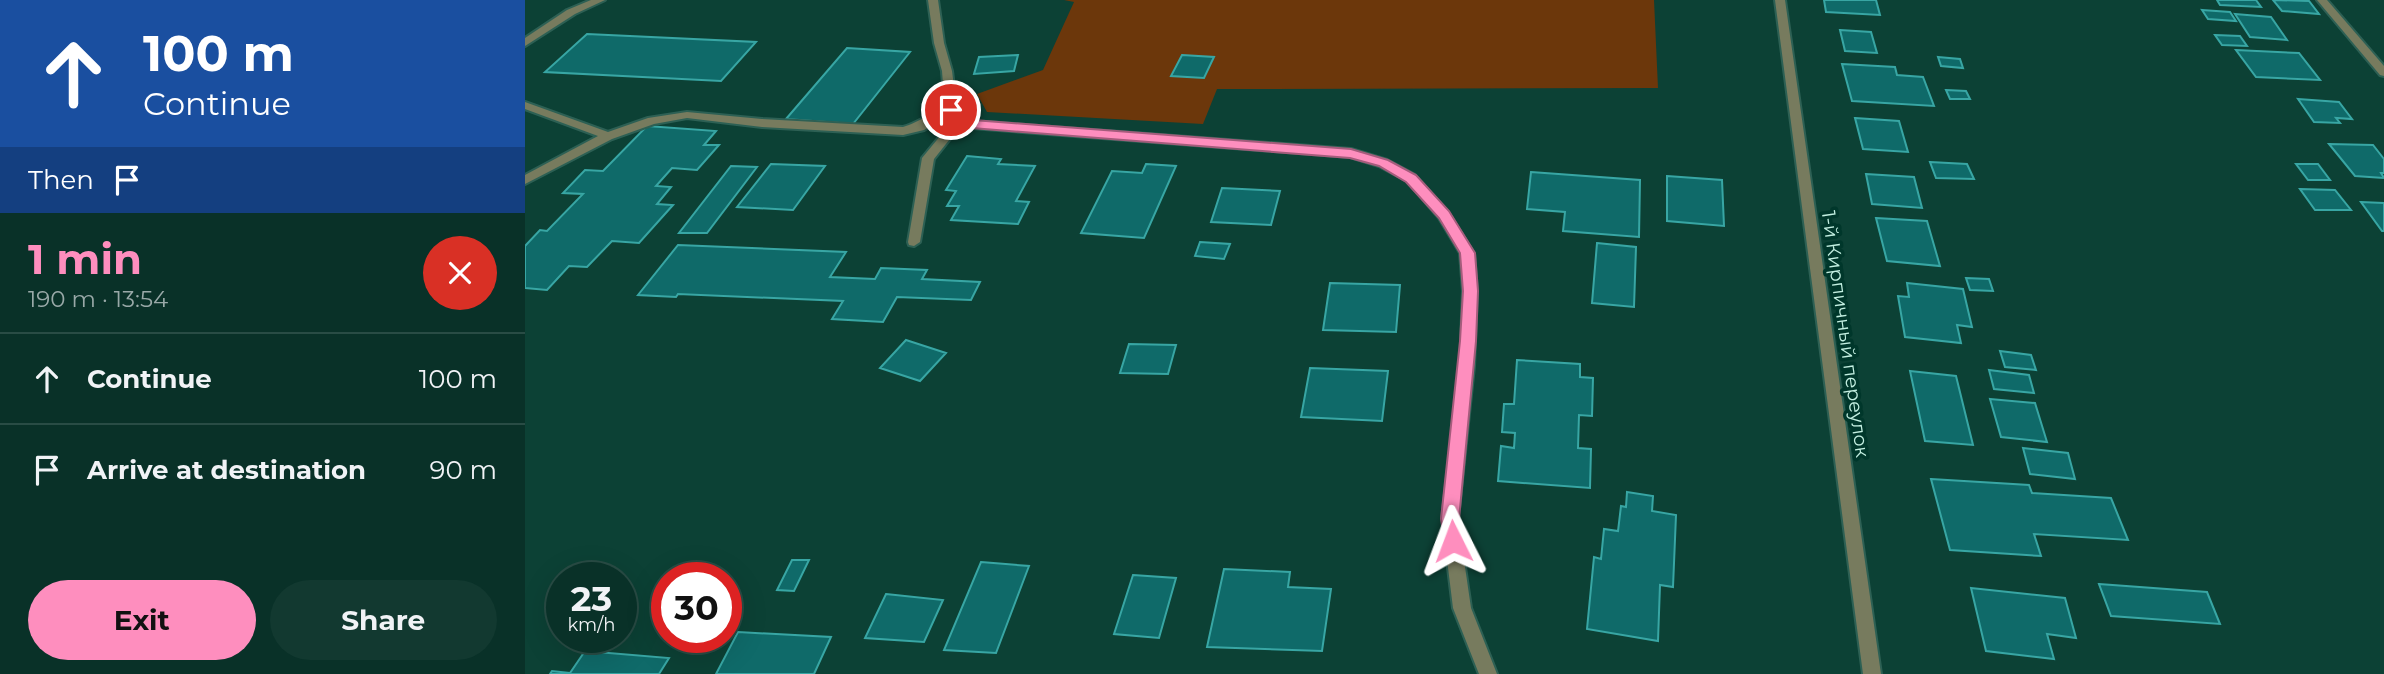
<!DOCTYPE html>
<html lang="en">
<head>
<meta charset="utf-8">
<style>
  body { margin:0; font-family:Montserrat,sans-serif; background:#123930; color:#f1f3f6; height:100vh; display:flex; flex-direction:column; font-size:26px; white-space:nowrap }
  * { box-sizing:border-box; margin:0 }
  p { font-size:23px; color:#99a9a8 }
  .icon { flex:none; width:38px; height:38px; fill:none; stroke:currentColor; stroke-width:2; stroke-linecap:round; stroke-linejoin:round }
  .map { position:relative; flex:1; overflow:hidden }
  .drawer { display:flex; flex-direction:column; background:#093128; width:525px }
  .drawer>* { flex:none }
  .hud { background:#1a4fa0; color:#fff; overflow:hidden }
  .speed { position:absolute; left:21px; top:562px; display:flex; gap:14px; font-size:35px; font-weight:700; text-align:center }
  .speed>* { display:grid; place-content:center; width:91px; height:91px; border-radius:50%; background:#093128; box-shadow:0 7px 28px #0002,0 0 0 2px #294c45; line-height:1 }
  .speed small { font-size:18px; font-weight:400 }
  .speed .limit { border:10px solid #d22; background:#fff; color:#111 }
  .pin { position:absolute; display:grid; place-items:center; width:60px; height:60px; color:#fff; margin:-30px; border:4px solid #fff; border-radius:50%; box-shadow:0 2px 7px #0007 }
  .me { position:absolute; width:77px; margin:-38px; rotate:357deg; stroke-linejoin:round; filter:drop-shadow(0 0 5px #0008) }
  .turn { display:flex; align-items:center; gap:24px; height:147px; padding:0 28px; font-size:32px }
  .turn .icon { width:91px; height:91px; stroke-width:2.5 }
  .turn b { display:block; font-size:49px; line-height:60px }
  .then { display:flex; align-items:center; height:66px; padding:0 28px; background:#0003; gap:14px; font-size:26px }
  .round { display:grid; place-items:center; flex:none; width:74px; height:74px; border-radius:37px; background:#123930 }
  .headline { display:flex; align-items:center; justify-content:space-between; height:119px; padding:0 28px }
  h1 { font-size:42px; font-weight:700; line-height:52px; color:#fe8ebe }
  .button { display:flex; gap:14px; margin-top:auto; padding:14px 28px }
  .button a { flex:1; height:80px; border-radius:42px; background:#fe8ebe; color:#111; font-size:28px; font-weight:700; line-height:80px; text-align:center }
  .button a+a { background:#123930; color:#f1f3f6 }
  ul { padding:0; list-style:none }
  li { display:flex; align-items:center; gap:21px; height:91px; padding:0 28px; border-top:2px solid #294c45 }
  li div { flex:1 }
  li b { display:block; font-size:26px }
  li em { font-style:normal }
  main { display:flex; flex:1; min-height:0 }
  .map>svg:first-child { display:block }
  .green { fill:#6c370b }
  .building { fill:#0f6a69; stroke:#38a6a4; stroke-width:2 }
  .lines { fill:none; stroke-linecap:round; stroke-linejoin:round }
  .service-casing { stroke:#2d6054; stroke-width:4 }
  .minor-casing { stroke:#2d6054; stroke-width:4 }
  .service { fill:#777b5e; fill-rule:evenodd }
  .minor { fill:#777b5e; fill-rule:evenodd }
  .route { fill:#fe8ebe; stroke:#a55c7c; stroke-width:2 }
  .labels { text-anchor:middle; stroke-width:7; stroke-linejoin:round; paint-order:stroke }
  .street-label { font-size:19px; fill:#c4f0e2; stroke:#00372b }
</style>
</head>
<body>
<main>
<section class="drawer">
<div class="hud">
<div class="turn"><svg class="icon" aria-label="ahead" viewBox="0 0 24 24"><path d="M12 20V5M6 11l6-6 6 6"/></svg><div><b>100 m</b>Continue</div></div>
<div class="then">Then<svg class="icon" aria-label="arrive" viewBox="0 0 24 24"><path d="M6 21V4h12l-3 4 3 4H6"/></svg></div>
</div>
<div class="headline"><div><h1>1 min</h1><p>190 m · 13:54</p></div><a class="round" style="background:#d93025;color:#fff"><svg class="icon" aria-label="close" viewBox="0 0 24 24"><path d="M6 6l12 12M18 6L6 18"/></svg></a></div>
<ul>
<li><svg class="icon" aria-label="ahead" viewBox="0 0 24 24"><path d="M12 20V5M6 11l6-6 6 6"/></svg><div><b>Continue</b></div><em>100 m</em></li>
<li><svg class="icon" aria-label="arrive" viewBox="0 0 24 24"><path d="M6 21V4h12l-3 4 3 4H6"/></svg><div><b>Arrive at destination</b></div><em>90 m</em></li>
</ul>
<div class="button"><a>Exit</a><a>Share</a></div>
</section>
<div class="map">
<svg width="1859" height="674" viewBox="0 0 1859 674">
  <rect width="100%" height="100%" fill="#0c4135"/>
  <path class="green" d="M539,0H1129L1133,88L692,89L678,124L462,112L452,94L518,70L549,2Z"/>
  <path class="building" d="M1299,0H1351L1355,15L1301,12Z
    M1692,0H1731L1736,7L1695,5Z
    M1748,0L1784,1L1794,14L1757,11Z
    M1677,10L1705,12L1711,21L1683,19Z
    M1710,14L1746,17L1762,40L1725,37Z
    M1315,30L1346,32L1352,53L1320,51Z
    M62,34L231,42L196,81L20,72Z
    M1690,35L1715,36L1722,46L1697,45Z
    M322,48L385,52L328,124L261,119Z
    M1711,50L1774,53L1795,80L1731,77Z
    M493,55L489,71L449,74L454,57Z
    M657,55L689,57L679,78L646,76Z
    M1413,57L1435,59L1438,68L1416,66Z
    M1317,64L1370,67L1372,75L1398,77L1409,106L1327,101Z
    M1421,90L1441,91L1445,99H1425Z
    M1773,99L1814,102L1827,119L1811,118L1815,123L1789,122Z
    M1330,118L1374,121L1383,152L1338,149Z
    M122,126L191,131L179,145H194L172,170L147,168L131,186L146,187L132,204L148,205L114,243L87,241L62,267L44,266L22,290L0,288V246L15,230L22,231L58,194L38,193L60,170L78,171Z
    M1804,144L1848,145L1859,159V173H1856L1859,178L1830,176Z
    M442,156L476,159L473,164L510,166L491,201L504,202L493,224L426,220L434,206H422L431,191L421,190Z
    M1405,162L1442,164L1449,179L1411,178Z
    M246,164L300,166L268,210L212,207Z
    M621,164L651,166L619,238L556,233L587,171L617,173Z
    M1771,164H1793L1805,180H1783Z
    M206,166L232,167L182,233H154Z
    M1006,172L1115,180L1114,237L1038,231L1040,212L1002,209Z
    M1341,174L1389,177L1397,208L1347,204Z
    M1142,176L1197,180L1199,226L1142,221Z
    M697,188L755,191L746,225L686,222Z
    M1775,189L1810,190L1826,210H1790Z
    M1836,202L1859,203V231H1857Z
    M1351,218L1402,221L1415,266L1362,261Z
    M675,242L705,244L699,259L670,256Z
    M1072,243L1111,247L1109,307L1067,303Z
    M153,245L321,252L305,277L350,279L356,268L402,270L397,279L455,282L446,300L372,297L358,322L307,319L318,301L153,294L151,297L113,295Z
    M1441,278L1464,279L1468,291L1445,290Z
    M805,283L875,285L871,332L798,330Z
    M1382,283L1438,289L1447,327L1432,325L1436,343L1380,337L1373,296L1384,297Z
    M381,340L421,353L395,381L355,368Z
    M604,344L651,345L643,374L595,373Z
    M1475,351L1506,355L1511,370L1480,367Z
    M992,360L1055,364V377L1068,378L1067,416L1054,415L1053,448L1066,449L1065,488L973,481L976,446L989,448L990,433L977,432L979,404H989Z
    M785,368L863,371L857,421L776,417Z
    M1464,370L1504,375L1509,393L1469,389Z
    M1385,371L1431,376L1448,445L1400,441Z
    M1465,399L1510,403L1522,442L1476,437Z
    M1498,448L1543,453L1550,479L1505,474Z
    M1406,479L1504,485L1507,493L1586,498L1603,540L1509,534L1516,556L1425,550Z
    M1102,492L1128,496L1127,511L1151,515L1148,587L1135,585L1133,641L1062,629L1069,557L1076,559L1079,529L1093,531L1096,506L1101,507Z
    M267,560H284L269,591L252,590Z
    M456,562L504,566L471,653L419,650Z
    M699,569L765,572L763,587L806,589L797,651L682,647Z
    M608,575L651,578L634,638L589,634Z
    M1574,584L1682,592L1695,624L1586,616Z
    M1446,588L1540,598L1551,638L1522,634L1529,659L1461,651Z
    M361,594L418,600L399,642L340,638Z
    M213,632L306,637L289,674H191Z
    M60,651L144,658L134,674H25L27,671L45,673Z"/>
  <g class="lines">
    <g class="service-casing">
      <path id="service" d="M66,0H80L50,14L0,46V38L42,10Z
        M0,102L83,132L123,118L162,112L237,119L378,127C395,123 413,106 430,108L432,110L399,130L378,135L237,127L162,118L129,124L87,139L0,184V175L73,136L0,109Z
        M434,116L440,120L409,159L395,242L389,246L384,245L383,242L397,158L430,118Z"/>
    </g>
    <g class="minor-casing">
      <path id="minor" d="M403,0H413L419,43L427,71L432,110L438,118L448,121L826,149L862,160L890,175L923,212L949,253L952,291L949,366L933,519L946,608L972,674H954L928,608L917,519L935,366L938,291L935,253L914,218L882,181L854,166L825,157L447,128L430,122L420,110L417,71L409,43Z
        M1250,0H1260L1356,674H1338Z
        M1792,0H1802L1859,66V76L1855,75Z"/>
    </g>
    <use href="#service" class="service"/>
    <use href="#minor" class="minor"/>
  </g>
  <path class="route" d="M426,106L438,117L448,120L826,149L863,160L891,175L924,211L950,253L953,291L951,341L934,519L937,541L935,547L928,549L921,547L916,519L935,341L938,291L935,253L914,218L881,182L854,166L825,158L447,128L429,123L419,110Z"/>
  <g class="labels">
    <g class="street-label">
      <text transform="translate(1321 334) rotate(82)" y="7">1-й Кирпичный переулок</text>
    </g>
  </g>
</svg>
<div class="speed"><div>23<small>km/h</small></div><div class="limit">30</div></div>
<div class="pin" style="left:426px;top:110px;background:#d93025"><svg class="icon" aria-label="arrive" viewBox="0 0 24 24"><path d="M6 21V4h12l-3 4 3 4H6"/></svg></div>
<svg class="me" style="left:928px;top:541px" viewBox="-20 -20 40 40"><path d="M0-17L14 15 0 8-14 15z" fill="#fe8ebe" stroke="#fff" stroke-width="4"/></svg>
</div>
</main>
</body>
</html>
